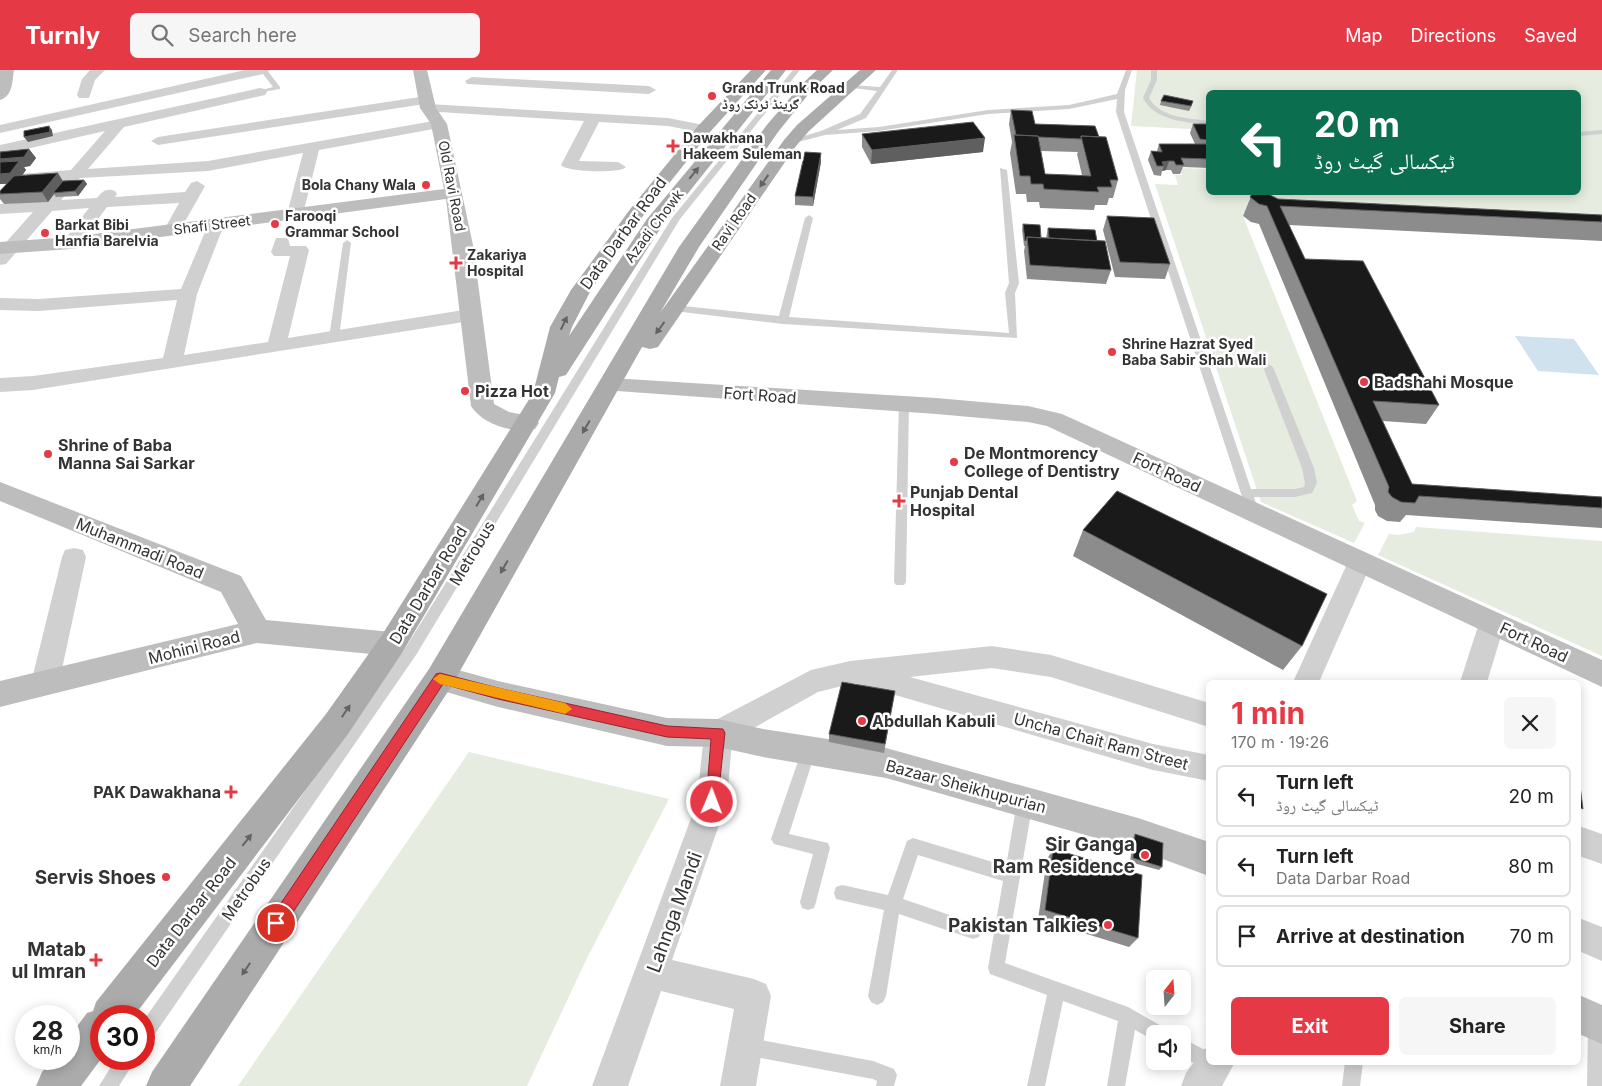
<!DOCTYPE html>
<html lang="en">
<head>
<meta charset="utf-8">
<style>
  body { margin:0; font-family:Inter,"Noto Naskh Arabic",sans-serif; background:#f6f6f6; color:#222; height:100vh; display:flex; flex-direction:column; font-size:19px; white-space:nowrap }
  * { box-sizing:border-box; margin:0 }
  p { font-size:16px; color:#767676 }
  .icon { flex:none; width:28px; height:28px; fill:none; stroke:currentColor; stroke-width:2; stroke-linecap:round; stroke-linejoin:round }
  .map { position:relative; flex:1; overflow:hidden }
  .drawer { position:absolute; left:1206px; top:610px; width:375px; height:385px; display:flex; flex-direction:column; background:#fff; border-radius:8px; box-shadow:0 2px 12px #0003 }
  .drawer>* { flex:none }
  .banner { position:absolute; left:1206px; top:20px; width:375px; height:105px; border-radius:8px; box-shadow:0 2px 12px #0003; background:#0b6e4f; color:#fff; overflow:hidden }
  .needle { width:32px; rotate:17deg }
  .buttons { position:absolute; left:1146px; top:900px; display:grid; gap:10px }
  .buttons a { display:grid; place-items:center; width:45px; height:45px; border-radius:8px; background:#fff; box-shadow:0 2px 12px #0003; font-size:25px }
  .speed { position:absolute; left:15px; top:935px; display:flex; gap:10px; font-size:25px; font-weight:700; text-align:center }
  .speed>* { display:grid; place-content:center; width:65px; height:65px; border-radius:50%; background:#fff; box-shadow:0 2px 12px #0003; line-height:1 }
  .speed small { font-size:12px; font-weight:400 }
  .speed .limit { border:8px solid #d22; background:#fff; color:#111 }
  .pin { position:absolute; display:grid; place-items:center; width:42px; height:42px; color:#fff; margin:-21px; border:2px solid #fff; border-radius:50%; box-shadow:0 1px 5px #0007 }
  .me { position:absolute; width:55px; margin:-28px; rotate:1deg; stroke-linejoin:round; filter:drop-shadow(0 0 4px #0008) }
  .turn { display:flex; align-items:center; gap:18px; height:105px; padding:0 25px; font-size:22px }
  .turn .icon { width:65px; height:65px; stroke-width:2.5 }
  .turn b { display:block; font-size:35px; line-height:42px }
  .round { display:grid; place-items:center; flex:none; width:52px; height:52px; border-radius:8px; background:#f6f6f6 }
  .overview { display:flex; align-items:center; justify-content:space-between; height:85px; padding:0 25px }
  h1 { font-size:30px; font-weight:700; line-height:38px; color:#e63946 }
  .primary-button { display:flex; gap:10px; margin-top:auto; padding:10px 25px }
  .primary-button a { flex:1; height:58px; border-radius:8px; background:#e63946; color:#fff; font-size:20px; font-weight:700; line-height:58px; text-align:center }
  .primary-button a+a { background:#f6f6f6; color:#222 }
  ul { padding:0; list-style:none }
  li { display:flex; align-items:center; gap:15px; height:62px; margin:0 10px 8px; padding:0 15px; border:2px solid #e0e0e0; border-radius:8px }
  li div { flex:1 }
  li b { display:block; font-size:19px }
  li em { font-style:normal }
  header { display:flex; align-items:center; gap:30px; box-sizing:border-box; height:70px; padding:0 25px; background:#e63946; color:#fff }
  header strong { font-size:24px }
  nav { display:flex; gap:28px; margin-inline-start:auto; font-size:18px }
  .search { width:350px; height:45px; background:#f6f6f6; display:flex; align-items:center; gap:12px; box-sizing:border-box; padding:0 18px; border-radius:8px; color:#767676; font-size:19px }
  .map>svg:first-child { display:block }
  .green { fill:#e6ecdf }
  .water { fill:#cfe2ee }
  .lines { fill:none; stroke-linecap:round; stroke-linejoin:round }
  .lane { fill:#d0d0d0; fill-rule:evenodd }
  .street { fill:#d0d0d0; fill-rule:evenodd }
  .secondary { fill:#bdbdbd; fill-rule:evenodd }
  .primary { fill:#ababab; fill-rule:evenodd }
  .wall { fill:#8c8c8c; fill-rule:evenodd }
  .shaded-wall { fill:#5f5f5f }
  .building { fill:#1a1a1a; stroke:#5f5f5f }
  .oneway { fill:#636363 }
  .route { fill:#e63946; stroke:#96252e }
  .slow { fill:#f59e0b }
  .poi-dot { fill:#e63946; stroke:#fff; stroke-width:2 }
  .labels { text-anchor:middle; stroke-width:5; stroke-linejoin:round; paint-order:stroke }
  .far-poi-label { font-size:14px; font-weight:bold; fill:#333; stroke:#fff; text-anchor:start }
  .far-street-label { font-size:14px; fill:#333; stroke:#fff }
  .street-label { font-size:16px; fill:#333; stroke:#fff }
  .poi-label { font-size:16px; font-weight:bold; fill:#333; stroke:#fff; text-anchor:start }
  .near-poi-label { font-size:19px; font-weight:bold; fill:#333; stroke:#fff; text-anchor:end }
  .near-street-label { font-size:19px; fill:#333; stroke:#fff }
</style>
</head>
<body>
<header>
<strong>Turnly</strong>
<div class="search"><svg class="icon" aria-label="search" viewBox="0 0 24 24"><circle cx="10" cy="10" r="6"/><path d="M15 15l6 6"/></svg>Search here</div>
<nav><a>Map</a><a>Directions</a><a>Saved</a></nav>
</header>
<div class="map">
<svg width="1602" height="1016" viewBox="0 0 1602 1016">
  <rect width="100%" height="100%" fill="#fff"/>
  <path class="green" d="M1137,0H1602V164L1244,142L1243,146L1357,431L1352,435L1359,451L1365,453L1354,473L1261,432L1155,114L1178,115L1175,105H1182L1179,98L1209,99V122H1579V22H1209V60L1131,56Z
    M1416,457L1602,471V586L1378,485L1389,464L1398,465L1414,462Z
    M469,682L669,729L586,890L527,1016H238Z"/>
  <path class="water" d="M1515,266L1574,269L1599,305L1538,301Z"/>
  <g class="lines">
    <path class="lane" d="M260,0H267L280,17V19L258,23V21L273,17Z
      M793,0H800L680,149L416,585L150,971L144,974V950L406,577L672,148Z
      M892,0H898L866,48L837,60L879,57L988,40L1069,35L1117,24L1126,0H1132L1125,20L1124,42L1251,419H1295L1304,417L1305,413L1302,398L1263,297L1268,294L1273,297L1314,398L1317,413L1312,423L1295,427H1254L1259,442L1253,446L1247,442L1116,42L1117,29L1069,39L988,44L879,61L825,65L787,75V71L821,61L860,44L877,21L853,18L851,17V15L880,17Z
      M1151,0H1157V10L1149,28C1160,48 1189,48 1209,51V55C1185,52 1155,51 1143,28L1151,10Z
      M1602,60V64L1579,66V62Z
      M1000,98L1007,100L1019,213L1015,223L1017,268L783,254L674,241L669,238L674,235L779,246L805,148L809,145L813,148L789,247L1009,263L1005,223L1009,213Z
      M347,170L351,173L339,268L334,271L329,268L343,173Z
      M904,331L909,334L906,512L904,515H896L894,512L899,334Z
      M809,673L814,675L816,680L789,764L828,773L830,778L816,832L814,838L808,840L802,838L800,832L813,784L774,774L771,769L802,680L804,675Z
      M1025,725L1030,727L1033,732L1005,893L1128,937L1165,958L1168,964H1155V971L1135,960L1125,1016H1107L1118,951L1063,931L1045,1016H1027L1047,925L990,904L988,898L1003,811L918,785L903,829L973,853L979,855L981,861L979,867L973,869L899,844L886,926L883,932L877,935L871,932L868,926L884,840L836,829L834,823L836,817L842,815L888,825L907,771L913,768L1006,796L1017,732L1020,727Z
      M1597,946L1602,948V1016H1587L1588,955L1591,949Z
      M745,967L873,991L894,999L897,1005L894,1016H876L877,1011L873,1009L745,985L739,982L736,976L739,970Z
      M1182,968L1209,982V992H1218L1215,998L1209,1001L1182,987Z
      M116,989H136L119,1016H99Z
      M1345,992H1363L1360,1016H1342Z"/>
    <path class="street" d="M90,0H105L95,10L89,28H79L77,25L82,9Z
      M245,0H270L263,4L0,63V55Z
      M472,7L649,16L656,20L649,24L467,14L465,11Z
      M260,18L265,19L267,22L265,25L124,57L88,99L208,91L439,50L446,54L439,58L319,80L303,144L301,148H289L287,144L303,83L208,101L80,108L61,130L97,128C103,121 106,118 115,121L117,124L115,127L185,122L191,113L197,111L205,116L178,164H166L164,160L179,133L107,137L77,177H65L62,173L89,138L52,141L6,194L0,195V179L33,142L0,144V134L42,131L62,110L26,112L20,110L18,107L20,104L71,100L105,61L0,85V75Z
      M426,26L431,27L433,30L431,33L158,75L151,71L158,67Z
      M428,34L668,48L709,56L711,59L704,63L668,56L599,52L579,91L618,92L626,97C621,104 566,102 561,95L584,51L423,41L421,38L423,35Z
      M216,150L222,151L224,155L197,224L184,285L268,272L290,186H274L271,182L276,168H288L290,176H306L309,180L288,268L470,239L477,241L479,245L477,249L470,251L33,320L0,322V308L33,306L163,288L177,230L39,241L0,240V228L39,229L181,219L208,155L210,151Z
      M74,478L83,480L86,487L59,613L55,621L45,625L35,621L31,613L62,487L65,480Z
      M1360,483L1369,485L1372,492L1319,612H1293L1348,492L1351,485Z
      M1492,542L1501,546L1505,553L1487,612H1460L1479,553L1483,546Z
      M992,576L1051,585L1209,633V657L1051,607L992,598L910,607L1153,674L1209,685V711L1153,700L854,613L818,622L732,670L727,732L672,890L754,909L766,914L771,926L756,1016H720L734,939L661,921L628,1016H592L697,732L704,663L708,654L811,600L850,591Z
      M1579,756L1602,764V794L1579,786Z
      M1579,848L1602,857V891L1579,881Z
      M1209,977V992H1235L1222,1016H1181L1186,1003L1204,979Z"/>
    <path class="secondary" d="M0,0H14C12,12 13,26 0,30Z
      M413,0H427L436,38L447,54L473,175L494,334L509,342L535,347L539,353L535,359C514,364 483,355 471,336L446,129L71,179L0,184V172L71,167L444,119L431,54L420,38Z
      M611,308L936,328L1028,336L1062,344L1602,590V617L1047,356L1028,352L936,344L603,320L600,315L603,310Z
      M0,412L241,506L266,550L392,562L402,565L407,574L402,583L392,586L257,573L0,637V611L238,554L221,522L0,431Z
      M440,595L498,611L667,648L718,649L763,659L886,678L1138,748L1209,772V806L1138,780L886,708L763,687L718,677L667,676L498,637L429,617L425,608L429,599Z
      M1579,925L1602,935V974L1579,964Z"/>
    <path class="primary" d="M751,0H766L710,62L643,146L591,220L572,257L569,266L647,149L771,0H786L662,156L566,305L559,307L555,323L402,583L348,664L134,946H101V989L81,1016H36L42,1002L52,989H69V967L87,943L93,941L96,932L326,644L382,565L533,323L550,257L571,220L631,138L698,56Z
      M817,0H833L811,21L778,62L699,177L660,243L784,70L797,55L860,0H876L809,61L796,76L658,277L650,279L642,277L451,617L190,1016H146L152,1002L429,599L679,177L766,56L801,15Z"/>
  </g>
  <path class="wall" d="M1161,31L1192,35L1189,41L1160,35Z
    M1011,40L1035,54L1099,67L1118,110L1113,128H1109L1107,135H1095L1094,140L1040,138L1039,132H1027L1026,124H1016L1010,83L1012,72L1009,54ZM1041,81L1078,82L1077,84L1082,105L1045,104Z
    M1193,54H1209V98L1183,97L1180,104H1173L1171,100H1166L1162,101L1161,106L1154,105L1148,90L1151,81H1157L1159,74H1195L1190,63Z
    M862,64L983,82L871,94L862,77Z
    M29,79L36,88L30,96L24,97L26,100L22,105L63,111L84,110L87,114L78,126L56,127L54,124L48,132L4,134L0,129V121L7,114H0V82Z
    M821,83V92L813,136L795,135V126Z
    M1252,124L1278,129L1602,145V171L1289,155L1305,189L1439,335L1426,354L1383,351L1412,414L1602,427V458L1406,445L1400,452L1387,451L1378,446L1375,440V435L1259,154L1251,152L1243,146Z
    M1107,146L1170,194L1165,209L1115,207L1103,160Z
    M1023,154L1041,168H1046L1048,158L1097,171L1111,200L1106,214L1027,209L1024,181L1025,176H1024L1022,159Z
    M1083,460L1302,576L1283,600L1073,486Z
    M895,621L884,683L829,672V664Z
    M1135,764L1162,797L1159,800L1130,792L1133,768Z
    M1053,779L1138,868L1129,877L1038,849L1047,789Z"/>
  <path class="shaded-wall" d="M49,56L52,60L53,66L28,72L24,67Z
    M985,68L983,82L871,94L872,80Z
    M29,79L36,88L30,96L24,97L26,100L17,113L0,114V89Z
    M821,83V92L813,136V127Z
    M1169,91L1166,100L1162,101L1164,96L1162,92Z
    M58,103L64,113L53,123L54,124L48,132L42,122Z
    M84,110L87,114L78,126L75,121Z"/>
  <path class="building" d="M1164,25L1193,31L1191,36L1161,31Z
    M1011,40L1032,41L1035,54L1095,56L1099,67L1081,66V69L1039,67L1038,66L1016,65Z
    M973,52L985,68L872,80L862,64Z
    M1193,54H1209V70L1200,69Z
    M49,56L50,62L24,67V61Z
    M1014,65L1038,66L1045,104L1091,106L1081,66L1106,67L1118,110H1110L1112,117H1097L1099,122L1044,119L1043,114H1031L1030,106H1020Z
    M1159,74H1209V89L1181,88L1184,95H1176L1174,91H1169L1162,92L1164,96H1157L1151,81L1162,82Z
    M29,79L24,87L0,89V82Z
    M805,82L821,83L813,127L795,126Z
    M19,91L10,103L0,104V92Z
    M58,103L42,122L0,124V121L14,106Z
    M84,110L75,121L53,123L63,111Z
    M1266,123L1278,129L1602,145V152L1280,136L1305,189L1363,191L1439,335L1373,331L1412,414L1602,427V438L1419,426L1415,433L1401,432L1392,427L1388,422L1389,417L1267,136L1259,134L1250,127L1252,124Z
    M1107,146L1154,148L1170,194L1120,192Z
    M1023,154L1040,155L1041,168L1027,167L1026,171H1025Z
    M1048,158L1095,160L1097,171L1049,168Z
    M1027,167L1105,171L1111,200L1030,195Z
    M1117,421L1327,524L1302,576L1083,460Z
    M842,612L895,621L885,674L829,664Z
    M1579,708L1583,739L1579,737Z
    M1135,764L1163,773L1162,797L1133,788Z
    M1053,779L1142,805L1138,868L1045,840Z"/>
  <defs><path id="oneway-solid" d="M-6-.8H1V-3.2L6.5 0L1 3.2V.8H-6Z" transform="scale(1.25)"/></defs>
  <g class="oneway">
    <use href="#oneway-solid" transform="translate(694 103) rotate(-51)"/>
    <use href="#oneway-solid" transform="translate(764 111) rotate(125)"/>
    <use href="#oneway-solid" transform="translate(564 253) rotate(-65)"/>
    <use href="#oneway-solid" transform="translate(660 258) rotate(126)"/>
    <use href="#oneway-solid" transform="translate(586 357) rotate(120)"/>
    <use href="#oneway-solid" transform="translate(480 430) rotate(-59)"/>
    <use href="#oneway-solid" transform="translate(504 497) rotate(120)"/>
    <use href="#oneway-solid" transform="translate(346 641) rotate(-56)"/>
    <use href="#oneway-solid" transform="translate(247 770) rotate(-52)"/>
    <use href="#oneway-solid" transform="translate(246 899) rotate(124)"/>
  </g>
  <path class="route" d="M440,603L498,618L667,656L723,659L725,663L717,737L712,739L708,737L706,732L711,669L667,667L498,629L443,614L282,859L276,861L271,859L269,853L271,848L436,604Z"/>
  <path class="slow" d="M440,604L565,633L572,639L565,644L440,614L433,609Z"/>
  <g class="poi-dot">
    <circle cx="712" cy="26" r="5"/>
    <path d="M670.5 68.5h5v5h5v5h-5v5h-5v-5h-5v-5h5z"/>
    <circle cx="426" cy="115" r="5"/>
    <circle cx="275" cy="154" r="5"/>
    <circle cx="45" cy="163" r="5"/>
    <path d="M453.5 185.5h5v5h5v5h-5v5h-5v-5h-5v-5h5z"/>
    <circle cx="1112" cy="282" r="5"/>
    <circle cx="1364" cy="312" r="5"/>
    <circle cx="465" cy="321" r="5"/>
    <circle cx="48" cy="384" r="5"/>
    <circle cx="954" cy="392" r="5"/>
    <path d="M896.5 423.5h5v5h5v5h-5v5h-5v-5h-5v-5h5z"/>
    <circle cx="862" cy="651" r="5"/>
    <path d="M228.5 714.5h5v5h5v5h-5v5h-5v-5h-5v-5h5z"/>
    <circle cx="1145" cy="785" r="5"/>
    <circle cx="166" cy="807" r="5"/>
    <circle cx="1108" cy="855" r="5"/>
    <path d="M93.5 882.5h5v5h5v5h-5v5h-5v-5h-5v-5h5z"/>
  </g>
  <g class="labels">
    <g class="far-poi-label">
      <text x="722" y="23">Grand Trunk Road<tspan x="722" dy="16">گرینڈ ٹرنک روڈ</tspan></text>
      <text x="683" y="73">Dawakhana<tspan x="683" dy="16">Hakeem Suleman</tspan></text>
      <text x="416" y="120" text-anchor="end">Bola Chany Wala</text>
      <text x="285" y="151">Farooqi<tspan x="285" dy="16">Grammar School</tspan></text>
      <text x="55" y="160">Barkat Bibi<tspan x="55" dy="16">Hanfia Barelvia</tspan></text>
      <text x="467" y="190">Zakariya<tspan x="467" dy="16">Hospital</tspan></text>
      <text x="1122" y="279">Shrine Hazrat Syed<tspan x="1122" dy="16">Baba Sabir Shah Wali</tspan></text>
    </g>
    <g class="far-street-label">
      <text transform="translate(452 116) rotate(79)" y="5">Old Ravi Road</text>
      <text transform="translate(734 152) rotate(-55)" y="5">Ravi Road</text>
      <text transform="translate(212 155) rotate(-7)" y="5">Shafi Street</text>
      <text transform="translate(654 156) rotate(-53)" y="5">Azadi Chowk</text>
    </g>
    <g class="street-label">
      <text transform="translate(623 163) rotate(-54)" y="6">Data Darbar Road</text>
      <text transform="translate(760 325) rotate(4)" y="6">Fort Road</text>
      <text transform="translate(1167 402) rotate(25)" y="6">Fort Road</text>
      <text transform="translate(140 478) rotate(22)" y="6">Muhammadi Road</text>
      <text transform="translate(472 483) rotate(-59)" y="6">Metrobus</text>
      <text transform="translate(428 515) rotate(-59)" y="6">Data Darbar Road</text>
      <text transform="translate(1534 572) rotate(25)" y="6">Fort Road</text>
      <text transform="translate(194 577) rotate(-14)" y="6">Mohini Road</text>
      <text transform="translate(1101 671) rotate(15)" y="6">Uncha Chait Ram Street</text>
      <text transform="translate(966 716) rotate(15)" y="6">Bazaar Sheikhupurian</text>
      <text transform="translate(246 819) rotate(-55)" y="6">Metrobus</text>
      <text transform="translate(191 842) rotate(-52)" y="6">Data Darbar Road</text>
    </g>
    <g class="poi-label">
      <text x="1374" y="318">Badshahi Mosque</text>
      <text x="475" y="327">Pizza Hot</text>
      <text x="58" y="381">Shrine of Baba<tspan x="58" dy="18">Manna Sai Sarkar</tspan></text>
      <text x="964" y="389">De Montmorency<tspan x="964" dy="18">College of Dentistry</tspan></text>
      <text x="910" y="428">Punjab Dental<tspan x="910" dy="18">Hospital</tspan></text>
      <text x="872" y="657">Abdullah Kabuli</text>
      <text x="221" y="728" text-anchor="end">PAK Dawakhana</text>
    </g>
    <g class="near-poi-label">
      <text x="1135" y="781">Sir Ganga<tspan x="1135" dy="22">Ram Residence</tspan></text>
      <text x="156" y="814">Servis Shoes</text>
      <text x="1098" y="862">Pakistan Talkies</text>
      <text x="86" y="886">Matab<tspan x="86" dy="22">ul Imran</tspan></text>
    </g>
    <g class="near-street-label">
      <text transform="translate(674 842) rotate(-70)" y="7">Lahnga Mandi</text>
    </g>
  </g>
</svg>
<div class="buttons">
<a><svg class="needle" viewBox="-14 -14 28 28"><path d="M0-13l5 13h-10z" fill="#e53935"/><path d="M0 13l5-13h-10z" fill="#767676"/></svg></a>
<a><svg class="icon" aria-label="sound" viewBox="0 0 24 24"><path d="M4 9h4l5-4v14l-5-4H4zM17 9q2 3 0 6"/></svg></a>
</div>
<div class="speed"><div>28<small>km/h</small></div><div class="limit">30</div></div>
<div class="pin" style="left:276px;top:853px;background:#d93025"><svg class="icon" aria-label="arrive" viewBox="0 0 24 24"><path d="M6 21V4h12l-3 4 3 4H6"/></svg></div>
<svg class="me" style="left:712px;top:732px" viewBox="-20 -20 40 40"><circle r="17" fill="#e63946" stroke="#fff" stroke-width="3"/><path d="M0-11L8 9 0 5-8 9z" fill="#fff"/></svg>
<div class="banner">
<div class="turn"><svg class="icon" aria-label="left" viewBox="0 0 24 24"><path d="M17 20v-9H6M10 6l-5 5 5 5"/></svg><div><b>20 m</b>ٹیکسالی گیٹ روڈ</div></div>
</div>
<section class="drawer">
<div class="overview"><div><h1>1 min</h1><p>170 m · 19:26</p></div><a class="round"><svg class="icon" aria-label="close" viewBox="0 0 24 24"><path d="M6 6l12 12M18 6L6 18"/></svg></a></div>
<ul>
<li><svg class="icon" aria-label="left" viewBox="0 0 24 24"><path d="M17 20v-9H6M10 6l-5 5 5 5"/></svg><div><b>Turn left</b><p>ٹیکسالی گیٹ روڈ</p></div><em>20 m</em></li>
<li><svg class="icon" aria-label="left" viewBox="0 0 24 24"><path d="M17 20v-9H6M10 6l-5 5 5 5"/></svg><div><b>Turn left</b><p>Data Darbar Road</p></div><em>80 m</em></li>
<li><svg class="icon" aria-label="arrive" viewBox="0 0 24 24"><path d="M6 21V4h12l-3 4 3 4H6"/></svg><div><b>Arrive at destination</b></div><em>70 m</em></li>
</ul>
<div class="primary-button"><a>Exit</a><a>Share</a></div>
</section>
</div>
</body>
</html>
